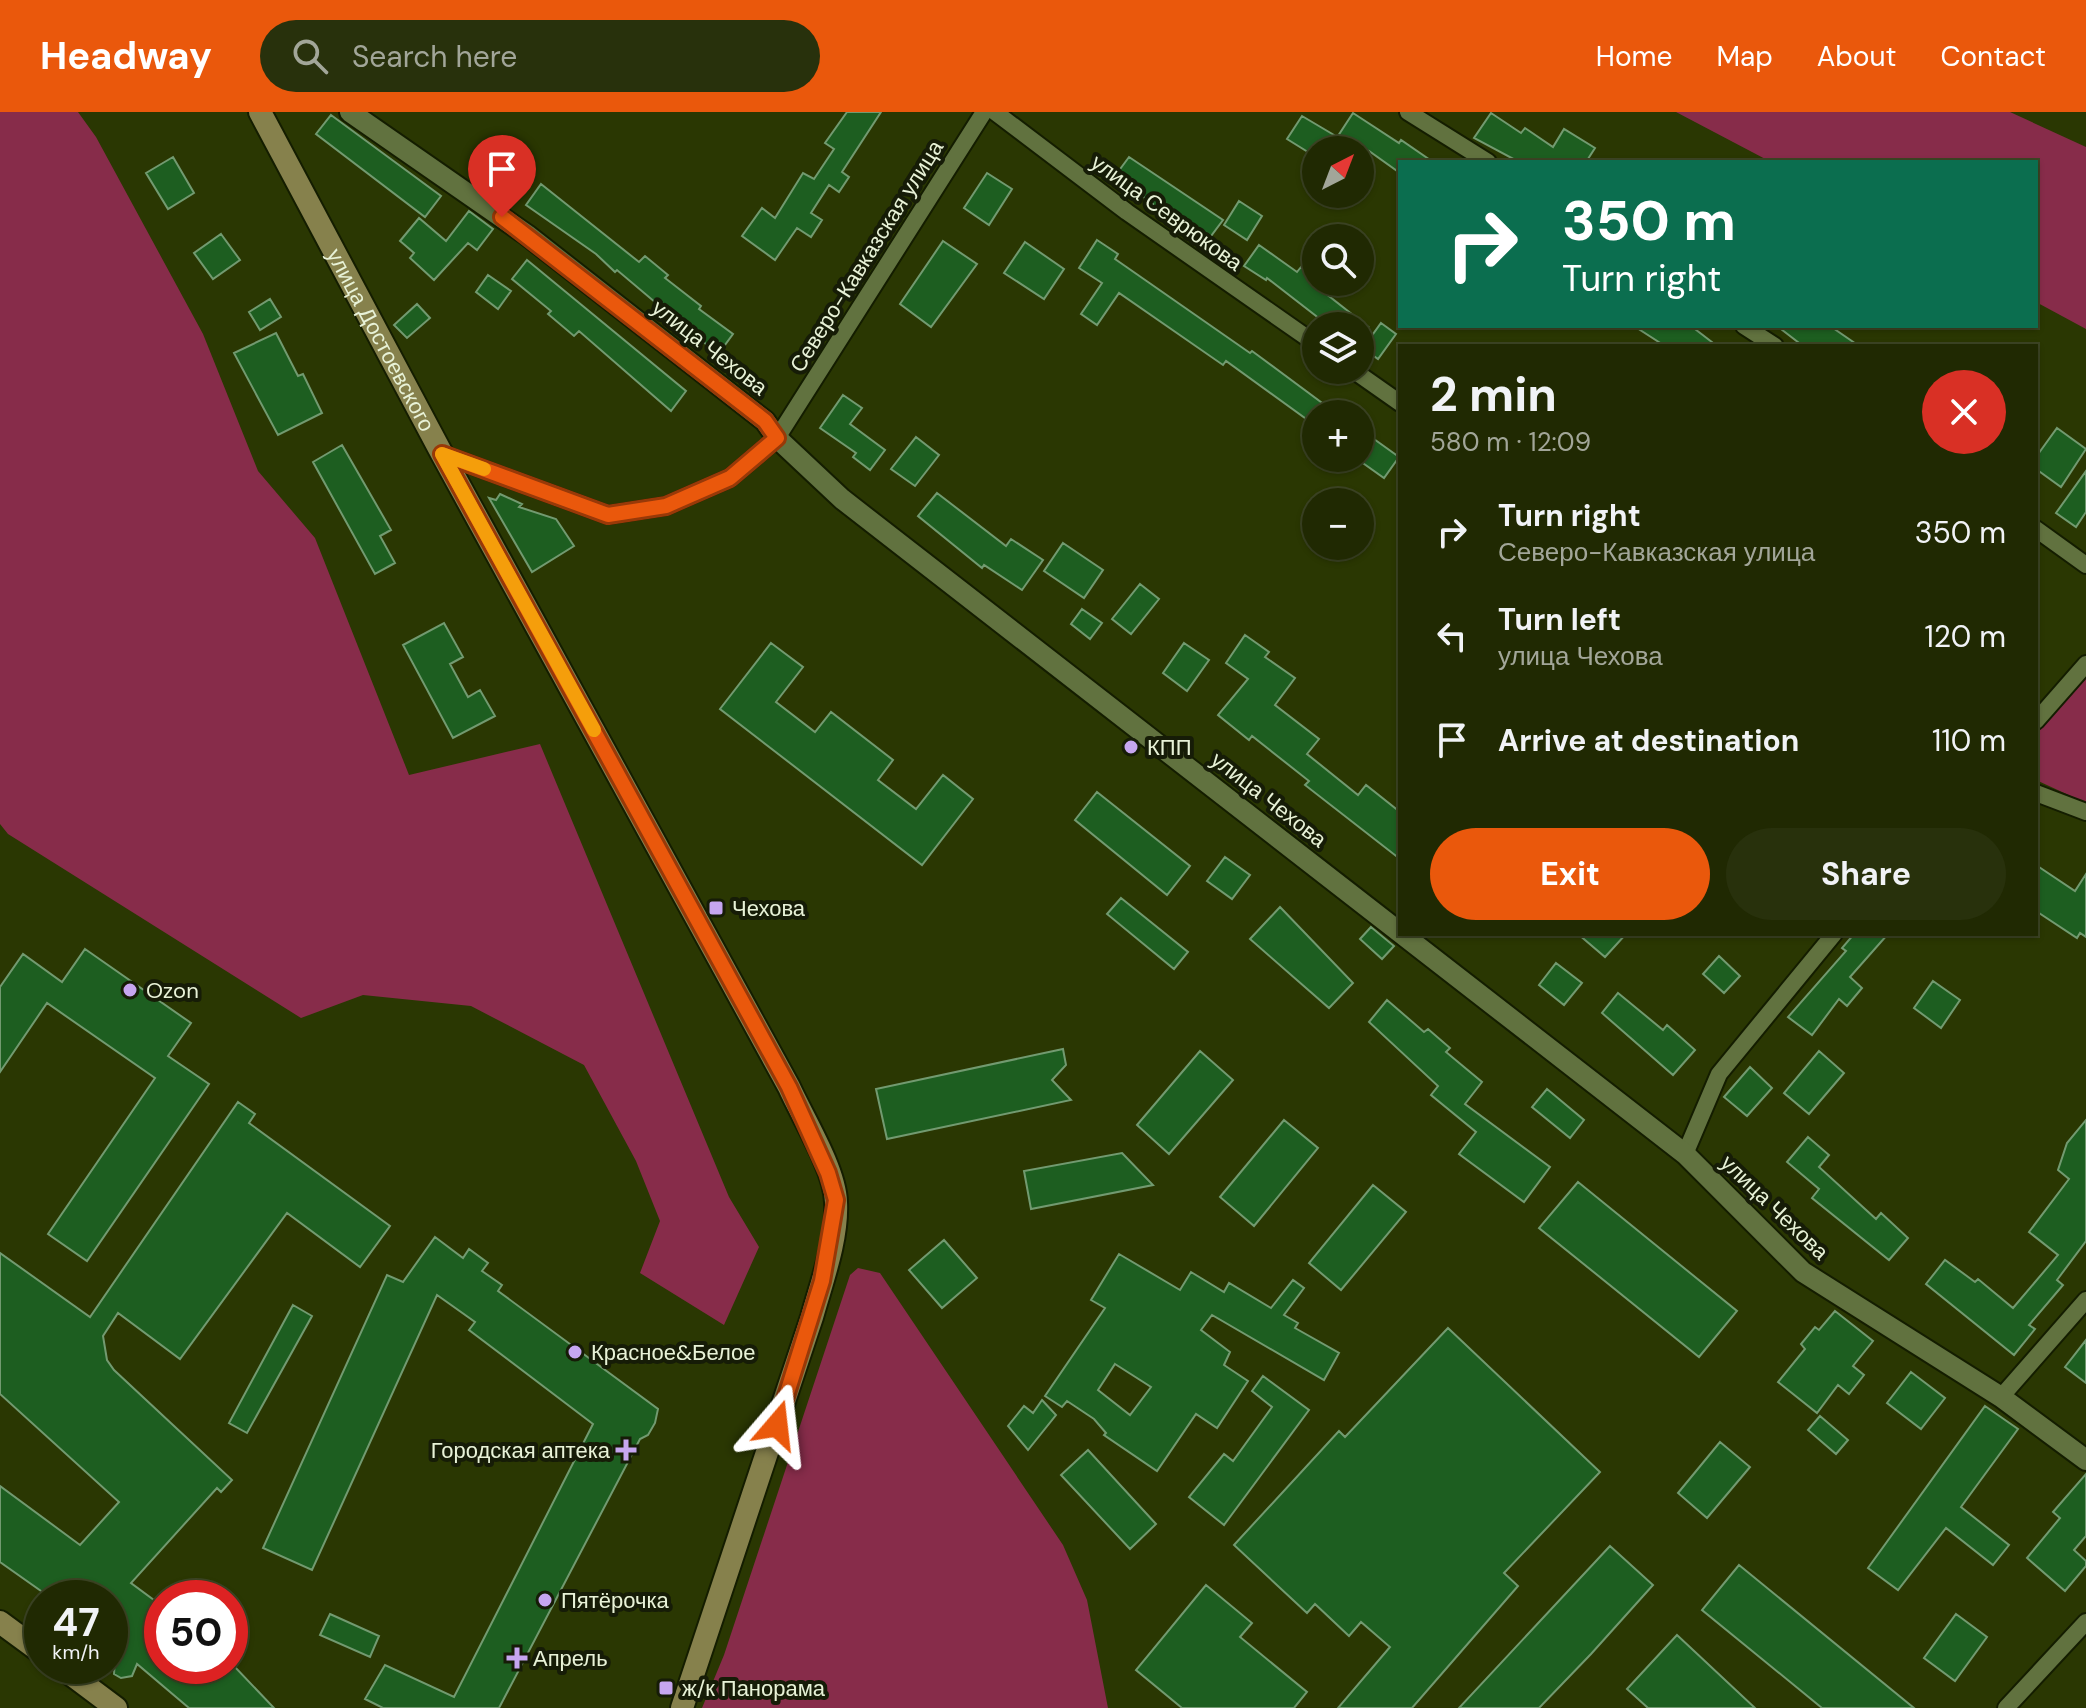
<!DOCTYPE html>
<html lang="en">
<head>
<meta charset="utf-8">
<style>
  body { margin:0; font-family:"DM Sans",sans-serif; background:#28310c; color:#f1f3f6; height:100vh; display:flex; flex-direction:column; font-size:30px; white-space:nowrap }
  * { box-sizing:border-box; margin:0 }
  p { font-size:26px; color:#a2a699 }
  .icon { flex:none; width:44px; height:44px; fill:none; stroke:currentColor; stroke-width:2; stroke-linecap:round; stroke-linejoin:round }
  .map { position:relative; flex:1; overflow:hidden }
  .side { position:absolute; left:1398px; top:232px; width:640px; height:592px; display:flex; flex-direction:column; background:#202902; border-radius:0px; box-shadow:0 2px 6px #0004,0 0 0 2px #3d4524 }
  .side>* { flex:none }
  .top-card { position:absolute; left:1398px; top:48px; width:640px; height:168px; border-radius:0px; box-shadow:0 2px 6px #0004,0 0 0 2px #3d4524; background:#0b6e4f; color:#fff; overflow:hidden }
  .needle { width:52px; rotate:42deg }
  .controls { position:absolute; left:1302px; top:24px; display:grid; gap:16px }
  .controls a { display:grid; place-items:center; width:72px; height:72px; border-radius:50%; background:#202902; box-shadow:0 2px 6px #0004,0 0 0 2px #3d4524; font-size:40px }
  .speed { position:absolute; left:24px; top:1468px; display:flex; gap:16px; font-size:40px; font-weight:700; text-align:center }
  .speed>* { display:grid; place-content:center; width:104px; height:104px; border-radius:50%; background:#202902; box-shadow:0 2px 6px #0004,0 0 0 2px #3d4524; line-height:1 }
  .speed small { font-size:20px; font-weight:400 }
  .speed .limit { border:12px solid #d22; background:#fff; color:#111 }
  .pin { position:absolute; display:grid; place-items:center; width:68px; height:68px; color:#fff; margin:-82px -34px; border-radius:50% 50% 50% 0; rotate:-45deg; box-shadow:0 0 8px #0007 }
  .pin .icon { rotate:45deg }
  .me { position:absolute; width:88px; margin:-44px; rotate:17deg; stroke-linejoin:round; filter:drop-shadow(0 0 6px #0008) }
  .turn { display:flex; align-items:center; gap:28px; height:168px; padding:0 32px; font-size:36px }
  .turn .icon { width:104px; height:104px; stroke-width:2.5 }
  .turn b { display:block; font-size:56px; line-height:68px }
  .round { display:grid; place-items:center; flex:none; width:84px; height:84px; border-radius:42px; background:#28310c }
  .headline { display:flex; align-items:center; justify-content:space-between; height:136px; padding:0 32px }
  h1 { font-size:48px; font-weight:700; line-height:60px }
  .button { display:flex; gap:16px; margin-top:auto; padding:16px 32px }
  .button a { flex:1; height:92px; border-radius:48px; background:#ea580c; color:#fff; font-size:32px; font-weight:700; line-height:92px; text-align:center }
  .button a+a { background:#28310c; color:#f1f3f6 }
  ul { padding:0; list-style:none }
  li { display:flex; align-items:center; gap:24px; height:104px; padding:0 32px }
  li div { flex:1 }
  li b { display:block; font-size:30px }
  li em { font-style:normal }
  header { display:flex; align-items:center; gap:48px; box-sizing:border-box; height:112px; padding:0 40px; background:#ea580c; color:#fff }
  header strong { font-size:38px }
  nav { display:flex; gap:44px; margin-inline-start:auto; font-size:28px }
  .search { width:560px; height:72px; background:#28310c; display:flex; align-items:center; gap:20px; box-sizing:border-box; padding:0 28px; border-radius:44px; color:#a2a699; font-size:30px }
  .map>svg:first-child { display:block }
  .green { fill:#872c4a }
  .building { fill:#1d5e20; stroke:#729a70; stroke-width:2; fill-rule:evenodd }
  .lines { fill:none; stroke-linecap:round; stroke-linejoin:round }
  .minor-casing { stroke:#141d00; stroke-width:20 }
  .tertiary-casing { stroke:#141d00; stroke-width:24 }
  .secondary-casing { stroke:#141d00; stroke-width:26 }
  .minor { stroke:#61723f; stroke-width:16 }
  .tertiary { stroke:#61723f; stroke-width:20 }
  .secondary { stroke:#86814c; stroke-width:22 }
  .route-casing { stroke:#983908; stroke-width:20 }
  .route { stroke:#ea580c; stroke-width:14 }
  .slow { stroke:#f59e0b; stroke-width:14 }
  .poi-dot { fill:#c6a6f0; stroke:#161c07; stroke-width:3 }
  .labels { text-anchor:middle; stroke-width:8; stroke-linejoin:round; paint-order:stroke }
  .street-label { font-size:22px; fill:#e8f2d7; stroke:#161c07 }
  .poi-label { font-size:22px; fill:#e8f2d7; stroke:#161c07; text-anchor:start }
</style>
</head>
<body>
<header>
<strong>Headway</strong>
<div class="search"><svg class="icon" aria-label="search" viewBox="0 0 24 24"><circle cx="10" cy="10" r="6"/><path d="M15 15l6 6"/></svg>Search here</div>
<nav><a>Home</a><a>Map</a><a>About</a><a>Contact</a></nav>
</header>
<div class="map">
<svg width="2086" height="1596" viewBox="0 0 2086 1596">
  <rect width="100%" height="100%" fill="#2a3702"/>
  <path class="green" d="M0,0H78L96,25L203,222L258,359L315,426L409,663L540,632L729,1085L759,1135L724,1213L640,1161L660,1109L636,1049L584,953L471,894L363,883L301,906L8,722L0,712Z
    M1676,0H2010L2086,35V217L2036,190V50H1771Z
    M2086,564V691L2036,668V621Z
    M858,1156L880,1161L1063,1433L1087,1488L1108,1596H702L724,1543L850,1163Z"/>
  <path class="building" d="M847,0H881L842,60L849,65L839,80L829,73L811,101L822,108L811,125L797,116L775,148L742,124L762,96L775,106L803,61L814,67L834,37L825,31Z
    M1353,1L1399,31L1401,28L1433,50H1400V61L1369,39L1365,46L1360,38H1353L1336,27Z
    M1491,1L1521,21L1525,16L1553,35L1564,17L1595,36L1586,50H1519L1474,26Z
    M331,3L441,84L425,105L316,22Z
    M1302,4L1334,23L1324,38H1316V45L1287,27Z
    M487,44L507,58L495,76L474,61Z
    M173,45L194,81L168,97L146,61Z
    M1129,45L1223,108L1208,128L1177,105L1172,113L1149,98L1153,92L1115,64Z
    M987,61L1012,77L989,113L964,96Z
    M541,72L639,150L645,144L668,163L665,166L701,194L699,197L733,222L719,241L659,199L662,196L617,158L615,160L596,142L526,93Z
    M1239,89L1262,104L1247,128L1224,113Z
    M469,99L493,117L477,138L468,131L434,168L410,146L414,141L400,129L419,106L446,129Z
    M221,122L240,148L213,167L194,141Z
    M1097,128L1118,142L1115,147L1250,241L1252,239L1337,302H1316V314L1226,249L1223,253L1119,181L1097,213L1081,202L1102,171L1079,156Z
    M943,129L977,152L931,215L900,192Z
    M1025,130L1064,157L1044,187L1004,161Z
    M1259,133L1297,160L1301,155L1316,166V170L1324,172L1320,177L1367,214H1329L1267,166L1266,168L1244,154Z
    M527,148L686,279L671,299L579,219L574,224L548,202L551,199L512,167Z
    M488,163L511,179L498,197L476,180Z
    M270,187L281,205L260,218L249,200Z
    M417,192L430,206L407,226L394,213Z
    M1381,211L1396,222L1378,247L1363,236Z
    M1634,214H1691L1717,234H1665Z
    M1777,214H1830L1859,234H1803Z
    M276,221L298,264L303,262L322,301L278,323L234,241Z
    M843,283L862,296L850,312L885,338L870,358L853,345L856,341L820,316Z
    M2057,316L2086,337L2061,375L2036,357V345Z
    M1360,317L1399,345L1384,366L1360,349Z
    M916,325L939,343L915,374L891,357Z
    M342,333L391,418L380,424L395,451L375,462L313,350Z
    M2086,359V400L2076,415L2056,401Z
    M937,381L1006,434L1011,427L1043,448L1022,478L984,453L982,456L918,404Z
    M500,382L522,392L519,395L556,407L574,434L532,460L489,386L496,388Z
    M1063,431L1103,458L1084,486L1044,459Z
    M1140,472L1159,487L1131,522L1112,507Z
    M1082,497L1102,511L1090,527L1071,512Z
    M444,511L463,545L450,552L468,585L480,578L495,604L453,626L403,533Z
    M1245,523L1269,540L1265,545L1295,566L1275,593L1319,627L1307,642L1358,683L1366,673L1400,700V747L1305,673L1309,669L1252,624L1249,628L1218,603L1248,567L1226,551Z
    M771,531L803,555L776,590L815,620L831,600L893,648L878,668L916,697L943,663L973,687L922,753L720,597Z
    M1184,531L1209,548L1187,579L1163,561Z
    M1097,680L1190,754L1167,783L1075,708Z
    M1225,745L1250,763L1232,787L1207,769Z
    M2036,753L2075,779L2086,762V825L2080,821L2077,826L2036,799Z
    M1121,786L1188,840L1174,857L1107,802Z
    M1280,795L1353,871L1329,896L1250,827Z
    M1371,815L1394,834L1382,847L1360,827Z
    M1578,822H1626L1605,845Z
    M1854,822H1888L1850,865L1862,876L1847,894L1839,887L1812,923L1788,905L1846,839L1842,836Z
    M85,837L191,911L168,944L209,972L87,1149L48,1122L155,966L47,891L0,960V875L23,842L62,870Z
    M1719,844L1740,864L1724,881L1703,862Z
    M1556,851L1582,871L1564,893L1539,873Z
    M1933,869L1960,888L1941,916L1914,896Z
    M1618,881L1663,918L1667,913L1695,938L1673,963L1602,901Z
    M1387,888L1424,920L1428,917L1450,936L1446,940L1482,970L1465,992L1550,1055L1524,1090L1459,1042L1476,1020L1431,983L1438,974L1369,910Z
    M1063,937L1066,953L1052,968L1071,988L887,1027L876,977Z
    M1200,939L1233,968L1169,1042L1137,1013Z
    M1819,939L1844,961L1809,1002L1784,981Z
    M1750,955L1772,976L1747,1004L1724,985Z
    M1547,977L1584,1008L1570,1026L1532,995Z
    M238,990L255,1002L249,1011L390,1114L360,1155L287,1101L180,1247L118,1201L103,1224L107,1248L114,1258L232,1368L221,1380L217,1376L131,1471L162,1494V1554H234L274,1596H189L137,1552L132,1564L121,1566L114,1562L115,1548L122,1539L110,1530V1486H51L0,1450V1374L80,1433L119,1390L0,1282V1141L90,1205Z
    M1284,1008L1318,1036L1254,1114L1220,1085Z
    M2086,1008V1129L2057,1168L2063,1173L2029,1213L2035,1217L2014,1243L1926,1172L1945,1148L1975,1170L1978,1167L2013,1196L2058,1143L2029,1120L2069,1067L2058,1058L2067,1031Z
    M1808,1025L1829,1043L1819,1055L1876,1107L1881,1101L1908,1126L1889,1148L1812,1086L1819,1077L1787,1050Z
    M1122,1041L1153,1073L1031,1097L1024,1059Z
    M1578,1070L1737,1199L1699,1245L1539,1116Z
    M1373,1073L1406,1100L1341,1178L1309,1151Z
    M435,1125L463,1146L469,1137L488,1151L482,1159L502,1173L498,1179L658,1297L655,1311L648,1323L640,1327L499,1596H383L365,1587L385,1553L454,1585L593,1312L469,1218L475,1210L437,1183L312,1458L263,1436L387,1163L403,1170Z
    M944,1128L977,1166L942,1196L909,1158Z
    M1119,1142L1180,1178L1191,1160L1224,1180L1229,1171L1271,1196L1293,1168L1304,1176L1284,1203L1298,1211L1295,1216L1339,1241L1324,1268L1212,1203L1201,1218L1230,1240L1224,1253L1248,1269L1217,1316L1196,1302L1157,1359L1104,1323L1106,1321L1094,1307L1067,1289L1062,1295L1045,1284L1105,1196L1091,1188ZM1115,1252L1151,1275L1130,1303L1098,1278Z
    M293,1193L312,1204L247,1321L229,1311Z
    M1835,1199L1873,1229L1853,1254L1864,1263L1849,1282L1838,1273L1817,1301L1778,1270L1805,1237L1801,1232L1815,1215L1819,1218Z
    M1448,1216L1600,1360L1504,1461L1518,1474L1412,1596H1338L1390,1535L1361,1510L1349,1524L1315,1492L1307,1501L1234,1433L1339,1319L1345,1325Z
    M2086,1228V1271L2065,1255Z
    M1911,1260L1945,1286L1921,1317L1887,1291Z
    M1263,1264L1309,1298L1224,1413L1189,1385L1224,1342L1233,1349L1272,1295L1252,1279Z
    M1042,1288L1056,1303L1028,1338L1008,1314L1024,1294L1033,1301Z
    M1985,1294L2018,1317L1961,1395L2009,1433L1993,1453L1946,1416L1898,1478L1868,1456Z
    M1820,1304L1848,1328L1836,1342L1808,1318Z
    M1720,1330L1750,1355L1707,1406L1678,1381Z
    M1088,1338L1156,1412L1130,1437L1061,1363Z
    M2086,1362V1424L2074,1438L2086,1449V1454L2065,1479L2027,1446L2060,1406L2053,1400Z
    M1610,1434L1653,1473L1591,1542L1539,1596H1459Z
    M1739,1453L1914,1596H1822L1702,1498Z
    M1206,1473L1252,1511L1240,1525L1307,1580L1294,1596H1182L1136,1558Z
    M330,1502L379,1524L370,1545L320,1523Z
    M1956,1502L1987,1525L1955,1569L1924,1546Z
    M1677,1523L1755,1596H1648L1627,1577Z"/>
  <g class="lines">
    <g class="minor-casing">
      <path id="minor" d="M995,0L1127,100L1316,232
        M1408,0L1488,50
        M1744,214L1775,234
        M1353,258L1400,291
        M442,342L608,403L666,394L730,366L777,326L984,0
        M2036,417L2086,453
        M2036,609L2086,552
        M2036,681L2086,700
        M1685,1042L1719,962L1834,822
        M2001,1285L2086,1188
        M2006,1596L2086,1510"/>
    </g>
    <g class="tertiary-casing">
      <path id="tertiary" d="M350,0L527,123L765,309L777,326L842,387L1685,1042L1803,1160L2001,1285L2086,1348"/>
    </g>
    <g class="secondary-casing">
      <g id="secondary">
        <path id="s1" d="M260,0L442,342L789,975C803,1006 835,1057 836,1090C838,1127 822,1169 812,1205L682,1596"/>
        <path d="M0,1510L42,1541"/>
        <path d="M60,1554L116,1596"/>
      </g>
    </g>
    <use href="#minor" class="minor"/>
    <use href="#tertiary" class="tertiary"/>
    <use href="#secondary" class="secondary"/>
  </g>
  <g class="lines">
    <g class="route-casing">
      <path id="route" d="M502,105L765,309L777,326L730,366L666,394L608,403L442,342L789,975L828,1061L836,1088L822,1169L777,1313"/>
    </g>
    <use href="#route" class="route"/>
    <path class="slow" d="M484,357L442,342L594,618"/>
  </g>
  <g class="poi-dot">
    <circle cx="1131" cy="635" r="8"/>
    <rect x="708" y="788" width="16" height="16" rx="4"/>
    <circle cx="130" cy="878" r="8"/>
    <circle cx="575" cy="1240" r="8"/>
    <path d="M622 1326h8v8h8v8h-8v8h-8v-8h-8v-8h8z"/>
    <circle cx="545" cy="1488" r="8"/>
    <path d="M513 1534h8v8h8v8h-8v8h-8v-8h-8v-8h8z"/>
    <rect x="658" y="1568" width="16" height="16" rx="4"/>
  </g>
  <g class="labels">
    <g class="street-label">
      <text transform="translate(1167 100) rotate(36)" y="8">улица Севрюкова</text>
      <text transform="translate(866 144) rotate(-58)" y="8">Северо-Кавказская улица</text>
      <text dy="8" stroke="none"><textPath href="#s1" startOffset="258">улица Достоевского</textPath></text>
      <text transform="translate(710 235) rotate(38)" y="8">улица Чехова</text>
      <text transform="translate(1269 687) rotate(38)" y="8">улица Чехова</text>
      <text transform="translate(1775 1095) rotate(44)" y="8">улица Чехова</text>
    </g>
    <g class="poi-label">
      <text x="1147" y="643">КПП</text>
      <text x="732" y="804">Чехова</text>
      <text x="146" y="886">Ozon</text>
      <text x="591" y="1248">Красное&amp;Белое</text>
      <text x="610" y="1346" text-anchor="end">Городская аптека</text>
      <text x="561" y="1496">Пятёрочка</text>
      <text x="533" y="1554">Апрель</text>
      <text x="682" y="1584">ж/к Панорама</text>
    </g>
  </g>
</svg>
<div class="controls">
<a><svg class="needle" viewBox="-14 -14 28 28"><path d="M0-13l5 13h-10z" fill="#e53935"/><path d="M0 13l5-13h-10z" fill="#a2a699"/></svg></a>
<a><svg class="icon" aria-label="search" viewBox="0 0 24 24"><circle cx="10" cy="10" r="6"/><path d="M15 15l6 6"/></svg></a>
<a><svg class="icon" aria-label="layers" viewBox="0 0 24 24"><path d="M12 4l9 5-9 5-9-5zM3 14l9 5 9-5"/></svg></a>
<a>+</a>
<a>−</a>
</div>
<div class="speed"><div>47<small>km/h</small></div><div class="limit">50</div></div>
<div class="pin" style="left:502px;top:105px;background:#d93025"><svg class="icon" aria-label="arrive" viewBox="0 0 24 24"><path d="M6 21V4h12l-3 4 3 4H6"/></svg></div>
<svg class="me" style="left:777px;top:1313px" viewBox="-20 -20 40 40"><path d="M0-17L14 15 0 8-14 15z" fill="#ea580c" stroke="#fff" stroke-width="4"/></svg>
<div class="top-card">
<div class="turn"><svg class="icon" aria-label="right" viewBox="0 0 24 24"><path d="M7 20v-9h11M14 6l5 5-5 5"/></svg><div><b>350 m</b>Turn right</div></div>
</div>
<section class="side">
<div class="headline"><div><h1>2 min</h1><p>580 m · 12:09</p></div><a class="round" style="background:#d93025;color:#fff"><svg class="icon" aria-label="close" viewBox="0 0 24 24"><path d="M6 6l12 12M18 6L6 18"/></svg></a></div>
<ul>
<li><svg class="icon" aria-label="right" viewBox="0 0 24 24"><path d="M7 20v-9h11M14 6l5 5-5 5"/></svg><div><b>Turn right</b><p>Северо-Кавказская улица</p></div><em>350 m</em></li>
<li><svg class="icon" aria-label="left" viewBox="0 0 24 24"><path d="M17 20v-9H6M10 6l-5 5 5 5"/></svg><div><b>Turn left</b><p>улица Чехова</p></div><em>120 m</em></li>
<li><svg class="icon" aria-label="arrive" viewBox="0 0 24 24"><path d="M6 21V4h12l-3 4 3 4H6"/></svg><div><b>Arrive at destination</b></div><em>110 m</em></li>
</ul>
<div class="button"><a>Exit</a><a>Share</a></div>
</section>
</div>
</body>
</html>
